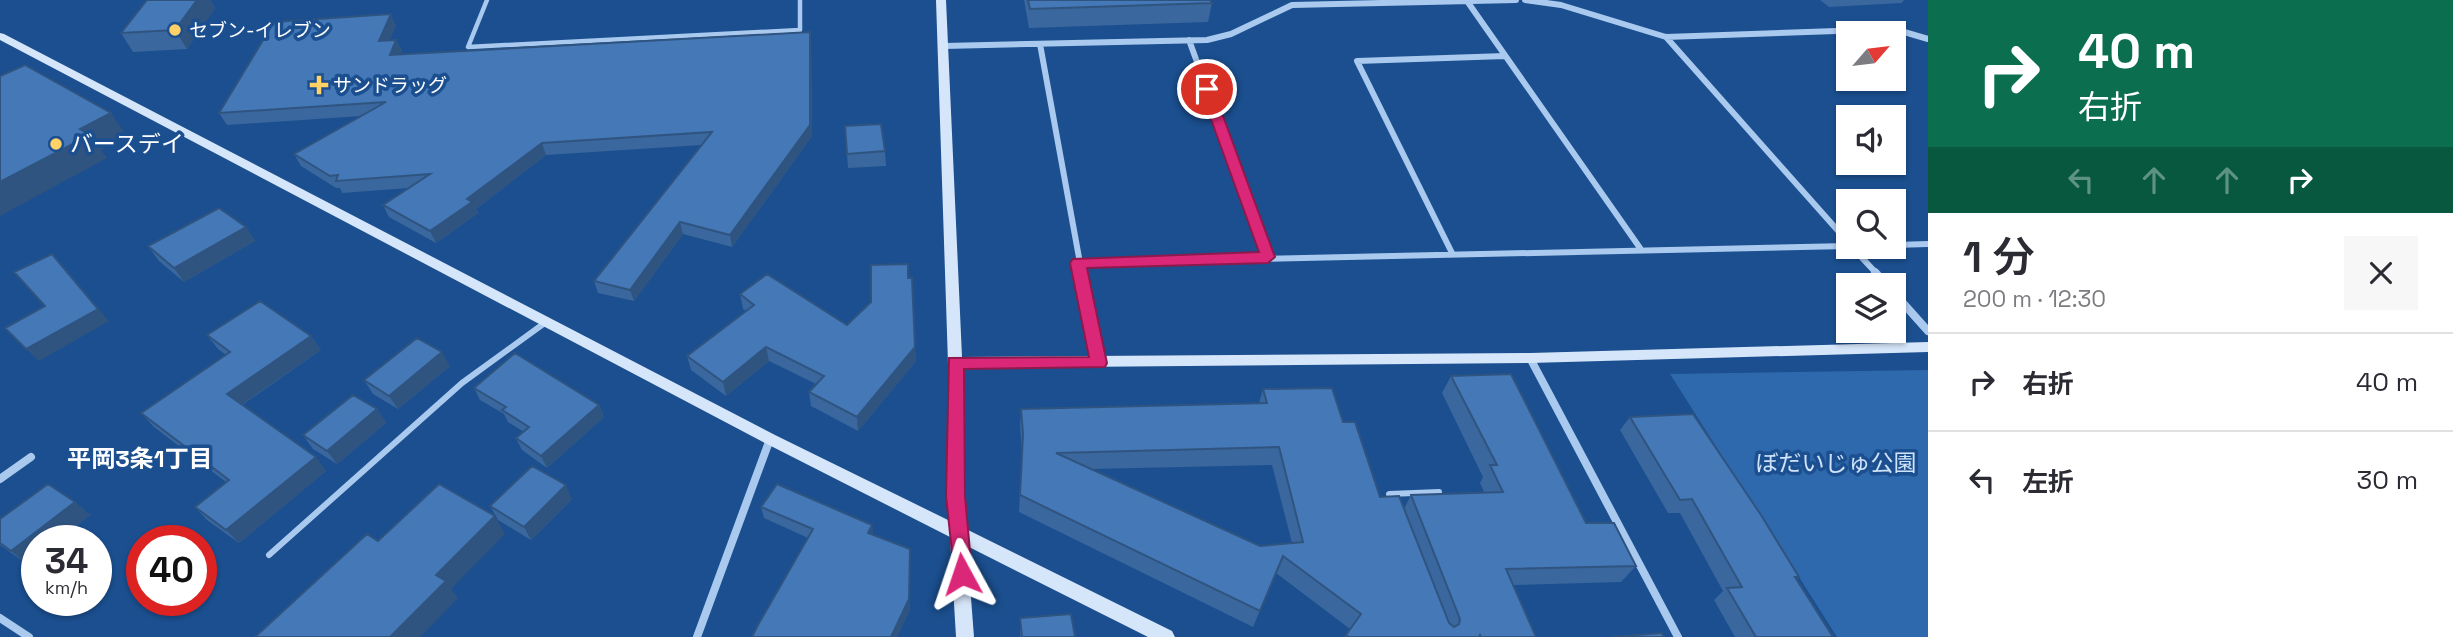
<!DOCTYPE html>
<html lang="ja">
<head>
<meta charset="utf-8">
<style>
  body { margin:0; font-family:"Space Grotesk","Noto Sans JP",sans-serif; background:#f7f7f7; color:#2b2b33; height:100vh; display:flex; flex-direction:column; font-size:26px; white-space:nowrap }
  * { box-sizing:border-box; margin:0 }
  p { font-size:23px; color:#7c7c81 }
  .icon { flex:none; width:38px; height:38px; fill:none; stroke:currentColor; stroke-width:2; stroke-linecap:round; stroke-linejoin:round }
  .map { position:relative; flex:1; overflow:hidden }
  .drawer { display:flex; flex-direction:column; background:#fff; width:525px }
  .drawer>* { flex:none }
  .guide { background:#0b6e4f; color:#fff; overflow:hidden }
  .needle { width:46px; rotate:62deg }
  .tools { position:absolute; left:1836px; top:21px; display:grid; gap:14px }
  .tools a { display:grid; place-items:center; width:70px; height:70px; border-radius:0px; background:#fff; box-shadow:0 2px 5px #0004; font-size:35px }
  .speed { position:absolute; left:21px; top:525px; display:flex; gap:14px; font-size:35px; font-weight:700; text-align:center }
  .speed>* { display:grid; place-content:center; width:91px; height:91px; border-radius:50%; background:#fff; box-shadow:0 2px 5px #0004; line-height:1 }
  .speed small { font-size:18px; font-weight:400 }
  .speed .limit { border:10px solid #d22; background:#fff; color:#111 }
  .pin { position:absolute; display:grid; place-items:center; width:60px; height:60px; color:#fff; margin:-30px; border:4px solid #fff; border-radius:50%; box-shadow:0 2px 7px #0007 }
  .me { position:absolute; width:77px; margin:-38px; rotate:355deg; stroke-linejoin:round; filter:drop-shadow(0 0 5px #0008) }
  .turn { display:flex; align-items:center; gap:24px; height:147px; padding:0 35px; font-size:32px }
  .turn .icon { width:91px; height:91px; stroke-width:2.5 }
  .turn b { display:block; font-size:49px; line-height:60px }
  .lanes { display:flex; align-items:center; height:66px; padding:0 35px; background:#0003; justify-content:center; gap:35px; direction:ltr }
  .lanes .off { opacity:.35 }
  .round { display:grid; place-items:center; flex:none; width:74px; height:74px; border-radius:0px; background:#f7f7f7 }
  .overview { display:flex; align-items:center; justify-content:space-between; height:119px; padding:0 35px }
  h1 { font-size:42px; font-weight:600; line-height:52px }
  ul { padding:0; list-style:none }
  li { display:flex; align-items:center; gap:21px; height:98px; padding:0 35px; border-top:2px solid #e1e1e2 }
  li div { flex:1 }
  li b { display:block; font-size:26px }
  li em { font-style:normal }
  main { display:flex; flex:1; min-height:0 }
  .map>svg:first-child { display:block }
  .green { fill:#2e69ad }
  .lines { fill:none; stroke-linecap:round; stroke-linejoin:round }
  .lane-far1 { stroke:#a9c9ee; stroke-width:4.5 }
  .lane { stroke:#a9c9ee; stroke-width:6 }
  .street-far1 { stroke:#a9c9ee; stroke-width:6 }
  .street { stroke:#a9c9ee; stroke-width:8 }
  .secondary { fill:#d6e6fa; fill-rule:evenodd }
  .wall { fill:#3a679d; fill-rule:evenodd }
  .shaded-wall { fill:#305480 }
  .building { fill:#4478b7; stroke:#305480; stroke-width:2; fill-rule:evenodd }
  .route { fill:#db2777; stroke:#8e194d; stroke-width:2 }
  .poi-dot { fill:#ffd166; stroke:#1b4f8f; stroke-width:2.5 }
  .labels { text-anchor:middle; stroke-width:7; stroke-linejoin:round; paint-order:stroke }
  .far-poi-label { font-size:19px; fill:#fff; stroke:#1b4f8f; text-anchor:start }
  .poi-label { font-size:23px; fill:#fff; stroke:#1b4f8f; text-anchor:start }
  .park-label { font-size:23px; fill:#cfe3fa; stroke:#1b4f8f }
  .neighbourhood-label { font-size:24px; font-weight:bold; fill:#fff; stroke:#1b4f8f }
</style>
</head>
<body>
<main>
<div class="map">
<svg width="1928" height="637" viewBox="0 0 1928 637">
  <rect width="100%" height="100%" fill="#1b4f8f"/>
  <path class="green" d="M1928,370V637H1837L1670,374Z"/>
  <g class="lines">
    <path class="lane-far1" d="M487,0L468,47L800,30V0"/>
    <path class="lane" d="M1392,503L1389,494L1439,492
      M269,555L462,383L546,322"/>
    <path class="street-far1" d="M1525,0L1561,5L1666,37L1894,29L1928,39
      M1467,1L1640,248
      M1666,37L1848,242
      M1189,40L1268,257
      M1040,44L1082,274
      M944,46L1207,40L1231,34L1292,5L1516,0
      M1894,245L1928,244
      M1852,247L1877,274
      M1452,253L1357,61L1505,56
      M1078,263L1848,246"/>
    <path class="street" d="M1082,272L1099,363
      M1875,272L1887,285
      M1894,293L1928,331
      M1530,358L1678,637
      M0,479L31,457
      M0,618L29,637
      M697,637L770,439"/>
    <path class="secondary" d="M936,0H946L962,357L1530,353L1928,342V352L1530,363L962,368L963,496L966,529L1172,631L1175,637H1148L967,546L974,637H956L950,537L765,443L0,40V33L4,34L775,435L948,520V363Z"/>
  </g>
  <path class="wall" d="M147,0H210L215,8L187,49L133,52L121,33Z
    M1024,0H1210L1212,3L1208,22L1029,28Z
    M1820,0H1904L1902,3L1829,7Z
    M396,26L389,40H396L402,51L400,54L810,32L811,43L812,136L732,247L683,234L634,301L598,293L594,281L702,145L546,155L476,209L478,213L436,243L389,217L383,205L409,188L342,193L340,188H336L301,166L294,154L362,116L227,125L219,113Z
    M885,151L886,166L848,168L847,154Z
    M246,227L255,241L184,282L159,261L148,246Z
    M909,278L916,361L858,431L811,406L809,392L816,384L769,361L726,396L691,370L687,356L746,311L743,309L740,294L847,325Z
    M207,335L311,336L321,350L242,405L326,471L239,543L207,520L195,507L226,482L154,427L141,413L226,355L218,349Z
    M450,366L398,409L373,394L364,380Z
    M1451,376L1586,523L1636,566L1621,582L1513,585L1536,637H1345L1350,629L1276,573L1253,627L1019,512L1022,452L1020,426L1021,409L1259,403L1263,389L1343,422L1380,497L1404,509L1411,495L1484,492L1480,483L1483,477L1442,393ZM1272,465L1292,543L1260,546L1092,469Z
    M474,388L599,405L604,417L547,468L522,450L516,438L524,432L508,422L504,414L480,400Z
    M377,409L386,423L337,464L313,449L303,435Z
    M1630,417L1799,577L1796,580L1833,637H1735L1714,600L1723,591L1680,513H1668L1620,430Z
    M572,499L531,540L498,520L490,506Z
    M75,502L90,515L57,541H37V556L27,564L0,545V519Z
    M761,507L874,535L910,549V610L897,637H752L808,538L764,518Z
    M1020,618L1075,637H1020Z"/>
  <path class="shaded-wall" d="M197,0H210L215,8L187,49L175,30Z
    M391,14L396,26L384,53L379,41Z
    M810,32L811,43L812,136L732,247L730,235Z
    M396,40L402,51L395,66L390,55Z
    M111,113L127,136L101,150L107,158L0,216V182L80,129Z
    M542,143L546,155L476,209L478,213L436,243L430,231L467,199Z
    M680,222L683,234L634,301L630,290Z
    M246,227L255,241L184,282L174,268Z
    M52,254L109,321L39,361L26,349L98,309Z
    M912,278L916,361L858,431L857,417Z
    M311,336L321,350L238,407L227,394Z
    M766,347L769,361L726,396L723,382Z
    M442,352L450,366L398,409L389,396Z
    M599,405L604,417L547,468L541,456Z
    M377,409L386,423L337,464L327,451Z
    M316,457L326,471L239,543L226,530Z
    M566,485L572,499L531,540L524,527Z
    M75,502L90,515L57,541H37V556L27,564L11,551Z
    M495,516L505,534L451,589L458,598L420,637H390L436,575Z
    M872,525L874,536L868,533Z
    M910,549V610L897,637H891Z"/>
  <path class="building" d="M147,0H197L175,30L121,33Z
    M1028,0H1210L1212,3L1030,9Z
    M391,14L379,41L396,40L390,55L810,32V125L730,235L680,222L630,290L594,281L712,132L542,143L467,199L472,202L430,231L383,205L430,174L336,181L338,175L330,176L294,154L386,102L219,113L274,22Z
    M25,65L111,113L80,129L90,135L0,182V76Z
    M881,124L885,151L847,154L845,126Z
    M219,208L246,227L174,268L148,246Z
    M52,254L98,309L26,349L5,328L45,306L14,272Z
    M908,264V278H912L915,347L857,417L809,392L824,376L766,347L723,382L687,356L754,305L740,294L767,274L847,325L871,302V265Z
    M260,301L311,336L227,394L316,457L226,530L195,507L229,480L141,413L230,352L207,335Z
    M417,338L442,352L389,396L364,380Z
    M515,353L599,405L541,456L516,438L529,427L502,410L506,407L474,388Z
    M1511,374L1586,523H1614L1636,566L1506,569L1536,637H1481L1480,635L1479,637H1349L1346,635L1361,614L1283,556L1260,611L1020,495L1023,434L1021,409L1267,403L1263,389L1332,388L1343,422H1355L1380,497L1399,496L1449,623L1454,627L1459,624L1460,619L1411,495L1503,492L1490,465H1497L1451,376ZM1279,447L1303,542L1260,546L1056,453Z
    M353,395L377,409L327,451L303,435Z
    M1693,414L1761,515L1799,577H1795L1833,637H1756L1727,588L1742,587L1692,499L1680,500L1630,417Z
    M532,466L566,485L524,527L490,506Z
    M48,484L75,502L11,551L0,543V519Z
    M439,484L495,516L436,575L446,581L390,637H255L367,534L378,541Z
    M777,484L872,525L868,533L910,549L909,599L891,637H752L758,625L813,529L761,507Z
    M1071,614L1075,637H1022L1020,618Z
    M1662,633L1664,637H1612Z"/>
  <path class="route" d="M1207,85L1213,89L1275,257L1268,263L1087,268L1107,363L1105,367L964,369L965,496L972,574L969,580L962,583L955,580L946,496L949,358L1089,357L1070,263L1073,259L1259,252L1200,89Z"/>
  <g class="poi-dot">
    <circle cx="175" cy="30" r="7"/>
    <path d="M315.5 74.5h7v7h7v7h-7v7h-7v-7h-7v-7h7z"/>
    <circle cx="56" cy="144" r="7"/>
  </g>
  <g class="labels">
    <g class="far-poi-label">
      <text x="189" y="37">セブン-イレブン</text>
      <text x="333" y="92">サンドラッグ</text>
    </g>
    <g class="poi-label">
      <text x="70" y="152">バースデイ</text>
    </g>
    <g class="park-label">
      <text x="1836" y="471">ぼだいじゅ公園</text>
    </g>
    <g class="neighbourhood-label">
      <text x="140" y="467">平岡3条1丁目</text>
    </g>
  </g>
</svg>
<div class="tools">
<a><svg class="needle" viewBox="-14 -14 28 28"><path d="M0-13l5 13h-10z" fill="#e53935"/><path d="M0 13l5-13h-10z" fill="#7c7c81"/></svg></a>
<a><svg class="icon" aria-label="sound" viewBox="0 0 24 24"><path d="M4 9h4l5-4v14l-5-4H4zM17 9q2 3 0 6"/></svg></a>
<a><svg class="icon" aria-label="search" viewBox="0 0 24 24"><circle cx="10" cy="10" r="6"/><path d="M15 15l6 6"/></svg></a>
<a><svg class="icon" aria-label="layers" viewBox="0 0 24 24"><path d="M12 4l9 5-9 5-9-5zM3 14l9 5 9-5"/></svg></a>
</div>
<div class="speed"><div>34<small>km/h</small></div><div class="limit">40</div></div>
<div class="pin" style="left:1207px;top:89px;background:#d93025"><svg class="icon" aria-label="arrive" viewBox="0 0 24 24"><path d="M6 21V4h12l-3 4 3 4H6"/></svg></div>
<svg class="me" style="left:962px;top:574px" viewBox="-20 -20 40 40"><path d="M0-17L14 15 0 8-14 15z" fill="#db2777" stroke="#fff" stroke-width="4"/></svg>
</div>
<section class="drawer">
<div class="guide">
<div class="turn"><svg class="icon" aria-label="right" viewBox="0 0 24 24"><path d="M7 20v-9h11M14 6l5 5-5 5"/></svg><div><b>40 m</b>右折</div></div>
<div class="lanes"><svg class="icon off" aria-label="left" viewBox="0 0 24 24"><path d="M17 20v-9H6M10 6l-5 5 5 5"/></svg><svg class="icon off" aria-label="ahead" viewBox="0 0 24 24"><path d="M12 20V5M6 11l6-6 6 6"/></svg><svg class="icon off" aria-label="ahead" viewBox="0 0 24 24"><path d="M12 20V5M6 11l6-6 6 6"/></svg><svg class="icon" aria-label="right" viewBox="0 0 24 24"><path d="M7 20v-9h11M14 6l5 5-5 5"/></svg></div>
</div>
<div class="overview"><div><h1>1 分</h1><p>200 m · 12:30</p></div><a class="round"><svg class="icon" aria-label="close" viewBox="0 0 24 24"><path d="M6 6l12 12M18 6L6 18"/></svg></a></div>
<ul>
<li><svg class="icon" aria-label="right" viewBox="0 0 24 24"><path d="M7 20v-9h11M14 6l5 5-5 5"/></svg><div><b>右折</b></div><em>40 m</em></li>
<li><svg class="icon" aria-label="left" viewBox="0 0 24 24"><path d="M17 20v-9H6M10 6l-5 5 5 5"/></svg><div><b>左折</b></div><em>30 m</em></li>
</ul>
</section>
</main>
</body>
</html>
